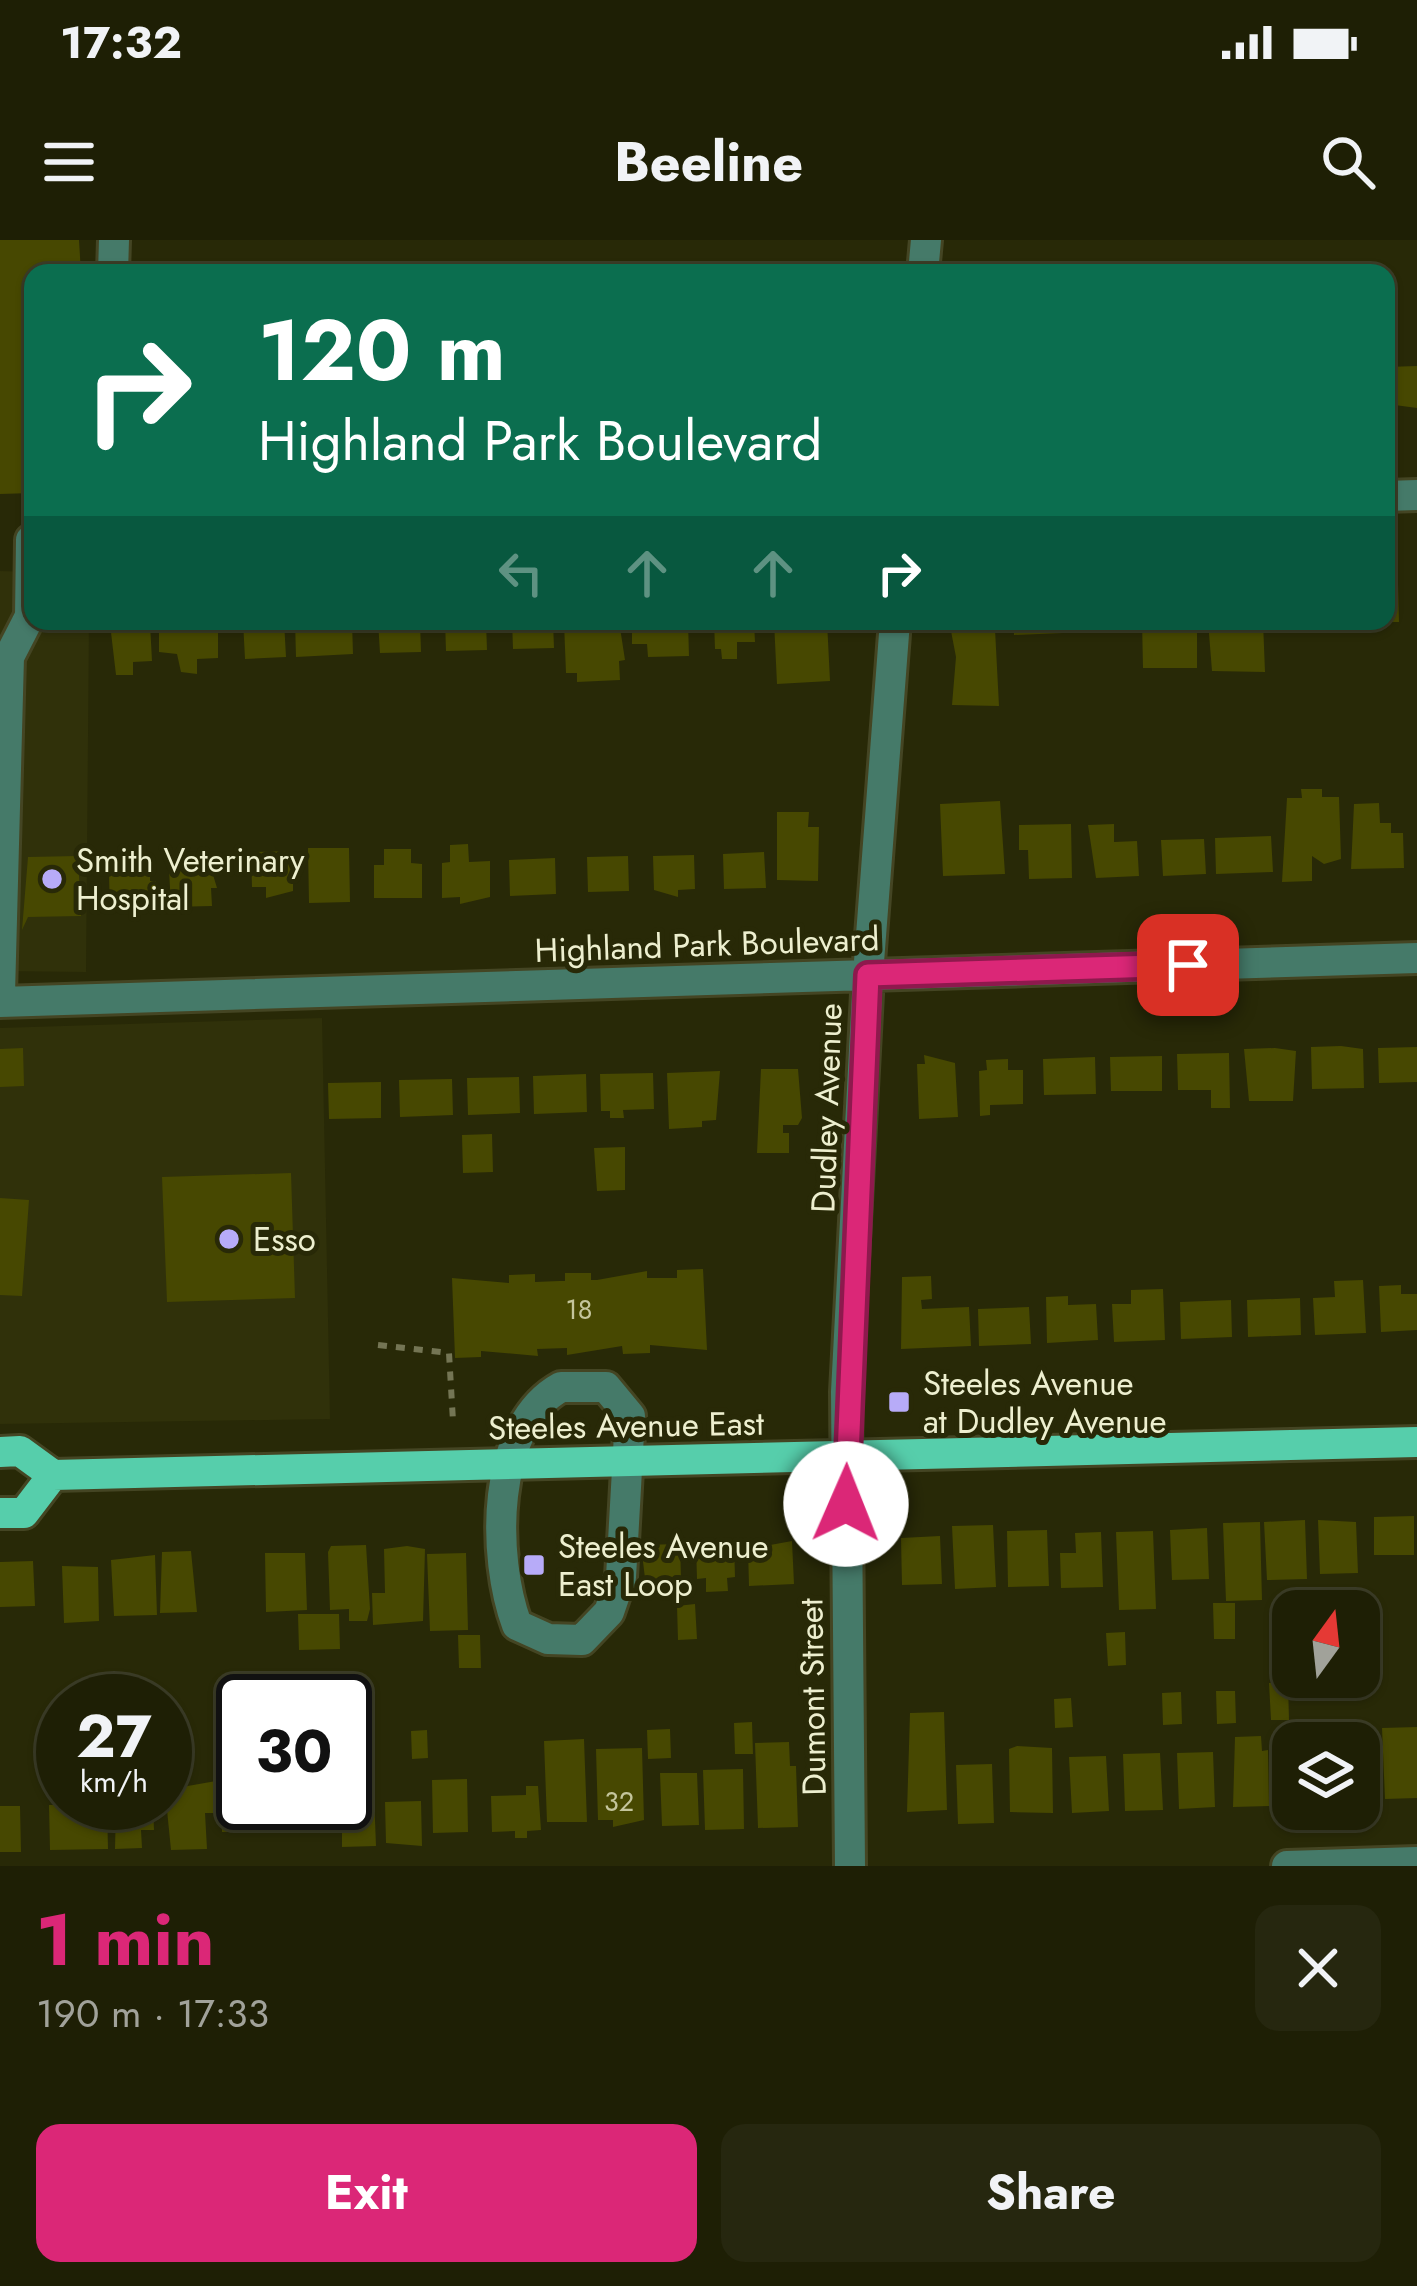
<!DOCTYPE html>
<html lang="en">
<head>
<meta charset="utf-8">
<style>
  body { margin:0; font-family:Jost,sans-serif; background:#26270f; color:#f1f3f6; height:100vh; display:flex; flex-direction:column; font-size:45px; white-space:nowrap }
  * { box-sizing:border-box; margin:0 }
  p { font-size:39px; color:#a1a29a }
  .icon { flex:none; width:66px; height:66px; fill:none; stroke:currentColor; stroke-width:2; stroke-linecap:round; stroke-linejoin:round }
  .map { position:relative; height:1626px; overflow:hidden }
  .drawer { display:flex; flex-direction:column; background:#1e1f05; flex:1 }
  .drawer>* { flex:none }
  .guide { position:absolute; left:24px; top:24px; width:1371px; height:366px; border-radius:24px; box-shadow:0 3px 9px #0004,0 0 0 3px #3c3d27; background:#0b6e4f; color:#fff; overflow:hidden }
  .needle { width:78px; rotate:15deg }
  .tools { position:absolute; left:1272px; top:1350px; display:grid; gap:24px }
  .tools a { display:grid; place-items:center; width:108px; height:108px; border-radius:24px; background:#1e1f05; box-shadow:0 3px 9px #0004,0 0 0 3px #3c3d27; font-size:60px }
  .speed { position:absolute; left:36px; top:1434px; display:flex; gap:24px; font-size:60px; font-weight:700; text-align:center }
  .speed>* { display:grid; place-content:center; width:156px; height:156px; border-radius:50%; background:#1e1f05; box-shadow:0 3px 9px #0004,0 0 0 3px #3c3d27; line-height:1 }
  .speed small { font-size:30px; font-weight:400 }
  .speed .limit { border:6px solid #111; border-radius:18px; background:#fff; color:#111 }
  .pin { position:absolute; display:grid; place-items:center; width:102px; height:102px; color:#fff; margin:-51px; border-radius:24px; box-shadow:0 6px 18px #0006 }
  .me { position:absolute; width:132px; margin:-66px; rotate:1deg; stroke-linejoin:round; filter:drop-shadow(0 0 9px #0008) }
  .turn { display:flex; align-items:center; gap:42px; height:252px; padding:0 36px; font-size:54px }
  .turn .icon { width:156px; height:156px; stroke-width:2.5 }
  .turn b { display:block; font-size:84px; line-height:102px }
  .lanes { display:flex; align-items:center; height:114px; padding:0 36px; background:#0003; justify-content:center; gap:60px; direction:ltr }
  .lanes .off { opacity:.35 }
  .round { display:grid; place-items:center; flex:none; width:126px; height:126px; border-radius:24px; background:#26270f }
  .headline { display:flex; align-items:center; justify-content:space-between; height:204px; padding:0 36px }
  h1 { font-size:72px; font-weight:700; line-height:90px; color:#db2777 }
  .primary-button { display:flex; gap:24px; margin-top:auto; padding:24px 36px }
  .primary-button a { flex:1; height:138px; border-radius:24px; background:#db2777; color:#fff; font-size:48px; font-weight:700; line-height:138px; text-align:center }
  .primary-button a+a { background:#26270f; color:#f1f3f6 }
  .status { display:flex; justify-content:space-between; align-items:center; height:84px; padding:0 60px; background:#1e1f05; direction:ltr }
  .status svg { height:33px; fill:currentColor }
  header { display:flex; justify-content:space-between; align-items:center; height:156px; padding:0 36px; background:#1e1f05; font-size:54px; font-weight:700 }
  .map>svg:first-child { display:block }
  .built { fill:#30310a }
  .building { fill:#474801 }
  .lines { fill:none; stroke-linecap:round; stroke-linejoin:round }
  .minor-casing { stroke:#444523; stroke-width:36 }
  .major-casing { stroke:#444523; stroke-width:36 }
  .path { stroke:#747554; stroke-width:6; stroke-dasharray:9 9; stroke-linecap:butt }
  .minor { stroke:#457a69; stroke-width:30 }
  .major { stroke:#56ceab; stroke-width:30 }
  .route-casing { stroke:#8e194d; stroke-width:30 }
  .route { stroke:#db2777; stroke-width:21 }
  .poi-dot { fill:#b7abf8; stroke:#282907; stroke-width:4.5 }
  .labels { text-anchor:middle; stroke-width:10; stroke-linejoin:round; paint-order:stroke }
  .number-label { font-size:27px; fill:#c4c59c }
  .poi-label { font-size:33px; fill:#edefcf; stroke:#282907; text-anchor:start }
  .street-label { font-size:33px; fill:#edefcf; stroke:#282907 }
</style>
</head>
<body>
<div class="status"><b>17:32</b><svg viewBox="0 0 49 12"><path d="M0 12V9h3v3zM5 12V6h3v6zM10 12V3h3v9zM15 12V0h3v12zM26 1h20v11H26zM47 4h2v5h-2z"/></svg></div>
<header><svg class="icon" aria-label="menu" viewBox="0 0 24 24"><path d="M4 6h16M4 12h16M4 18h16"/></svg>Beeline<svg class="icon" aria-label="search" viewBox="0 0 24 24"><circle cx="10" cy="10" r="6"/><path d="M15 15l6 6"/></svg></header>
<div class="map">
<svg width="1417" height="1626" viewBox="0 0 1417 1626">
  <rect width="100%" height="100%" fill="#282907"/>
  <path class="built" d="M0,331L33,332V381H89L86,732L0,731Z
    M322,778L330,1179L0,1184V788Z"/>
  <path class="building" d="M0,0H79L81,33H33V253L0,254Z
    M1417,126V168L1387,164L1386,127Z
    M1386,343H1398L1399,382H1386Z
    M176,381H218V418L197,419V434L181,432L177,414L159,412V386Z
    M243,381H284L286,417L245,419Z
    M295,381H352L353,414L296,417Z
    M378,381H420L421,412L380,413Z
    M445,381H486L487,410L446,411Z
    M512,381H553L554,408L513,409Z
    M619,381L625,420L619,421L620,440L577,442V433H566L564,383Z
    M632,381H688L689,416L648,417L647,404H632Z
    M714,381H754L755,402H737V419H722L721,409H715Z
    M774,381H827L830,441L777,444Z
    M1014,381H1063L1064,393L1014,395Z
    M1081,381H1131L1132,390L1081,392Z
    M1142,381H1197V428H1143Z
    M1208,381H1263L1265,432L1212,431Z
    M150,383L152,421L133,422V435H116L110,384Z
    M995,389L999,466L952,465L956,417L951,391Z
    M1301,549H1322V557H1339L1341,619L1324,624L1312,616V641L1282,642L1287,558H1302Z
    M1000,561L1005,634L943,636L940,564Z
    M1379,563L1380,583H1391V593H1403L1404,628L1351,629L1354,564Z
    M777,572H809L808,587H819L818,641L777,640Z
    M1071,584L1072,638L1029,639L1028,610H1019V585Z
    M1114,584V602L1137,601L1139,636L1096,638L1088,585Z
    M1271,596L1273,632L1216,634L1215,598Z
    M1204,599L1206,634L1163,636L1161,600Z
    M468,604L469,622L490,621V657L460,664V657L442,658V623L450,622V605Z
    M308,608H349L350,662L309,663Z
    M384,609H411V623L422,624V658H374V625H384Z
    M293,611V651L266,658V647H252L251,612Z
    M764,612L766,648L724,649L723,614Z
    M694,615L695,649L678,650V657L654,650L653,616Z
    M78,616L81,676L28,677L22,690L28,617Z
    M628,616L629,651L588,652L587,617Z
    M555,618L556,654L510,656L509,620Z
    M211,628L217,648H211L212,666L171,667L169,629Z
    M150,633V641H156L152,669L110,672L109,634Z
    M1341,806L1363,809L1364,848L1312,849L1311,807Z
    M1417,807V842L1379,843L1378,808Z
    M23,808L24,846L0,847V809Z
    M1275,808L1296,811L1293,861H1249L1244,809Z
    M1229,813L1230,868H1211V850H1178L1177,814Z
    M924,815L955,823L958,877L919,879L917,824H925Z
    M1162,816V851H1111L1110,817Z
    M1095,817L1096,854L1044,855L1043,819Z
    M1008,819V830H1023V864L990,865V875L980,876L979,831L987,830L986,820Z
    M761,829H798L802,878L798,885H783V893H789V913H757Z
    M720,831L716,880L702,881V887L669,889L667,833Z
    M653,833L654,869L623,870L624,878H610V871H601L600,834Z
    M586,834L587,872L534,874L533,836Z
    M519,837L520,873L468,875L467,838Z
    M452,839L453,875L400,877L399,840Z
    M381,842V878L329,879L328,843Z
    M492,894L493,932L463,933L462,895Z
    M625,907V950L597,951L594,908Z
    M291,933L295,1058L167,1062L162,937Z
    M0,958L29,960L22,1056L0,1055Z
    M703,1029L707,1110L650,1105V1113L623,1114L622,1106L567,1115V1108L537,1109L538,1116L481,1111V1117L455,1118L452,1038L509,1043V1035L535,1034V1042L559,1041H565V1033H591V1040H597L647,1031V1038H677V1030Z
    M931,1036L932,1059L921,1060L922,1069L969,1067L971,1106L901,1109L902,1037Z
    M1363,1040L1366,1093L1315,1095L1313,1058L1335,1057L1334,1041Z
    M1401,1045V1054H1417V1090L1381,1092L1379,1046Z
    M1163,1049L1165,1100L1114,1102L1112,1064H1131V1050Z
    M1068,1056V1065L1096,1064L1098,1100L1047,1103L1046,1057Z
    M1300,1058L1301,1095L1248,1097L1247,1060Z
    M1231,1060L1232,1097L1181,1099L1180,1062Z
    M1029,1067L1031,1104L979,1106L978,1069Z
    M1414,1276V1315H1374V1277Z
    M1305,1280L1307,1339L1267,1340L1264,1282Z
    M1318,1280L1356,1282L1358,1333L1320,1334Z
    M1260,1282L1262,1360L1226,1361L1223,1283Z
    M993,1285L996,1347L955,1349L952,1286Z
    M1207,1288L1209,1339L1172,1340L1170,1290Z
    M1047,1290L1049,1346L1008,1347L1007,1291Z
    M1153,1291L1156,1369L1119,1370L1116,1292Z
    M1101,1292L1103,1347L1061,1348L1060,1313H1076L1075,1293Z
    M940,1296L942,1344L902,1345L901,1298Z
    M792,1301L794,1344L749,1346L748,1309Z
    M734,1303L735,1337L727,1338L728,1351L706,1352V1338L697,1339L696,1305Z
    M680,1304L681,1339L674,1340L675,1354L647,1355L641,1305Z
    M366,1305L370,1369L367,1381H349V1369L330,1370L328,1312L331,1306Z
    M407,1306L425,1309L423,1381L373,1385L372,1353H385L384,1309Z
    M191,1311L197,1372L160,1373L162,1312Z
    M265,1313H305L307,1370L266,1372Z
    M466,1313L468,1390L430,1391L427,1314Z
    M155,1315L157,1375L114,1376L111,1320Z
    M33,1321L35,1366L0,1367V1322Z
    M62,1326L98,1327L99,1381L64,1383Z
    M1213,1363H1235V1399H1214Z
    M695,1364L697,1399L678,1400L677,1366Z
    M298,1374H339L340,1409L299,1410Z
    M1125,1392L1126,1425L1108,1426L1106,1393Z
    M458,1395H480L481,1428H459Z
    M1269,1443H1288L1289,1480H1271Z
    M1216,1451H1235L1236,1483L1217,1484Z
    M1181,1452L1182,1484L1163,1485L1162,1453Z
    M1071,1458L1073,1487L1055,1488L1054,1459Z
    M944,1472L947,1570L907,1572L910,1473Z
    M752,1482L753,1514H735L734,1483Z
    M1417,1487V1558L1385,1559L1382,1488Z
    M670,1489L671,1518L648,1519L647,1490Z
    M427,1490L428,1518L412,1519L411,1491Z
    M1261,1496L1262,1511L1268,1510L1269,1566L1233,1567L1235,1497Z
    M584,1499L587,1582H547L544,1501Z
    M789,1502L790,1526H796L798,1587L758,1588L755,1503Z
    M1017,1506L1052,1508L1053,1573L1010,1572L1009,1509Z
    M1375,1506L1377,1563L1359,1564V1507Z
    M243,1508V1563H265L266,1591L222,1592L219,1509Z
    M642,1508L644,1580L613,1587V1580H598L596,1509Z
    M1283,1509H1293V1566L1285,1567Z
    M1213,1512L1215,1567L1179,1569L1177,1513Z
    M1160,1513L1163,1570L1125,1571L1123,1514Z
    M1106,1516L1109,1571L1072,1573L1069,1517Z
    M992,1524L994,1583L958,1584L956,1525Z
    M743,1529L744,1589L705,1590L703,1530Z
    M660,1533H697L699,1585L662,1586Z
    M467,1539L468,1592L433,1593L432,1540Z
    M216,1541L218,1573H205L207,1609L171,1610L165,1550Z
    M345,1543H360L361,1555L374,1554L376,1606L342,1607V1584L329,1585L328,1563H345Z
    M526,1546H538L541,1590L527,1591V1598H515V1591L492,1592L491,1556L526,1555Z
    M421,1561L422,1606L386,1603L385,1562Z
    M116,1563H153L154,1590H141L142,1608L115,1609Z
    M274,1563H319L320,1589L275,1590Z
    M49,1565H107L108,1609L50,1610Z
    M0,1566H20L21,1612H0Z"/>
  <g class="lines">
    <g class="minor-casing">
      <path id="minor" d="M113,33L114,0
        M923,33L926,0
        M1386,256L1417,255
        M0,754L9,417L30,376L31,300
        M0,762L1417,718
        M561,1147H606L630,1176L621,1337L609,1372L582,1400L548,1399L517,1385C492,1318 490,1186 561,1147Z
        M850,1626L846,1152L868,735L895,381
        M1287,1626L1417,1622"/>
    </g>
    <g class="major-casing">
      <path id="major" d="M0,1212L20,1211L53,1235L1417,1202
        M0,1273H24L53,1235"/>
    </g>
    <path class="path" d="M378,1105L449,1113L453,1181"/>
    <use href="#minor" class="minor"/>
    <use href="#major" class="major"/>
  </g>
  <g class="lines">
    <g class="route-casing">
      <path id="route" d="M846,1264L868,735L1188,725"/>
    </g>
    <use href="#route" class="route"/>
  </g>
  <g class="poi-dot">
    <circle cx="52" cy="639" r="12"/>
    <circle cx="229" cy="999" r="12"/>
    <rect x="887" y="1150" width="24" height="24" rx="6"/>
    <rect x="522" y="1313" width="24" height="24" rx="6"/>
  </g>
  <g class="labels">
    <g class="number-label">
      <text x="579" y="1079">18</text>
      <text x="619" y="1571">32</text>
    </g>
    <g class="poi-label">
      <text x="76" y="632">Smith Veterinary<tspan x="76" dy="38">Hospital</tspan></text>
      <text x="253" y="1011">Esso</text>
      <text x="923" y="1155">Steeles Avenue<tspan x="923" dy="38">at Dudley Avenue</tspan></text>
      <text x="558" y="1318">Steeles Avenue<tspan x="558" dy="38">East Loop</tspan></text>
    </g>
    <g class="street-label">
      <text transform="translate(707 704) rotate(-2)" y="12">Highland Park Boulevard</text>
      <text transform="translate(826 868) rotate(-88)" y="12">Dudley Avenue</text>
      <text transform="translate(626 1185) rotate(-1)" y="12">Steeles Avenue East</text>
      <text transform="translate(812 1457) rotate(-91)" y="12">Dumont Street</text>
    </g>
  </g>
</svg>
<div class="tools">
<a><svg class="needle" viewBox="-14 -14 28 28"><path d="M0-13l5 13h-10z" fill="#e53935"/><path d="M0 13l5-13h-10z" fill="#a1a29a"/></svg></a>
<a><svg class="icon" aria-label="layers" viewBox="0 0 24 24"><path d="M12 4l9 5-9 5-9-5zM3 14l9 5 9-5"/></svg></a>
</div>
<div class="speed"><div>27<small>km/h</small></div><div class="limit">30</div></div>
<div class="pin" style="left:1188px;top:725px;background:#d93025"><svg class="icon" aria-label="arrive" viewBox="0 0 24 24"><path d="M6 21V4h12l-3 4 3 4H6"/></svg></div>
<svg class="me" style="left:846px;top:1264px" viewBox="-20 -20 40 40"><circle r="19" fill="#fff"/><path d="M0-13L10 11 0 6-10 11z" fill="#db2777"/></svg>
<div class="guide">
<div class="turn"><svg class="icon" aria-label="right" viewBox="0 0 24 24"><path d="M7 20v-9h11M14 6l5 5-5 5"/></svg><div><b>120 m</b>Highland Park Boulevard</div></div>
<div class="lanes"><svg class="icon off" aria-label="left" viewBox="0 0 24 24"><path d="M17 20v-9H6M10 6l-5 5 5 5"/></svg><svg class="icon off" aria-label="ahead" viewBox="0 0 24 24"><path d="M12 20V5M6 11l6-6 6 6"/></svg><svg class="icon off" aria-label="ahead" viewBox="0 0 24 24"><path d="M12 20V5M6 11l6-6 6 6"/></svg><svg class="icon" aria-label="right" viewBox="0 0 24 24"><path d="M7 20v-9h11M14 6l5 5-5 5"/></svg></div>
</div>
</div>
<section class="drawer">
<div class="headline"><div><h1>1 min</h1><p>190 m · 17:33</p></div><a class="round"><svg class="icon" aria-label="close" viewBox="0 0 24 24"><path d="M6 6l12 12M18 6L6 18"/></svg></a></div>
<div class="primary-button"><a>Exit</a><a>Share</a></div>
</section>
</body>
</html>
